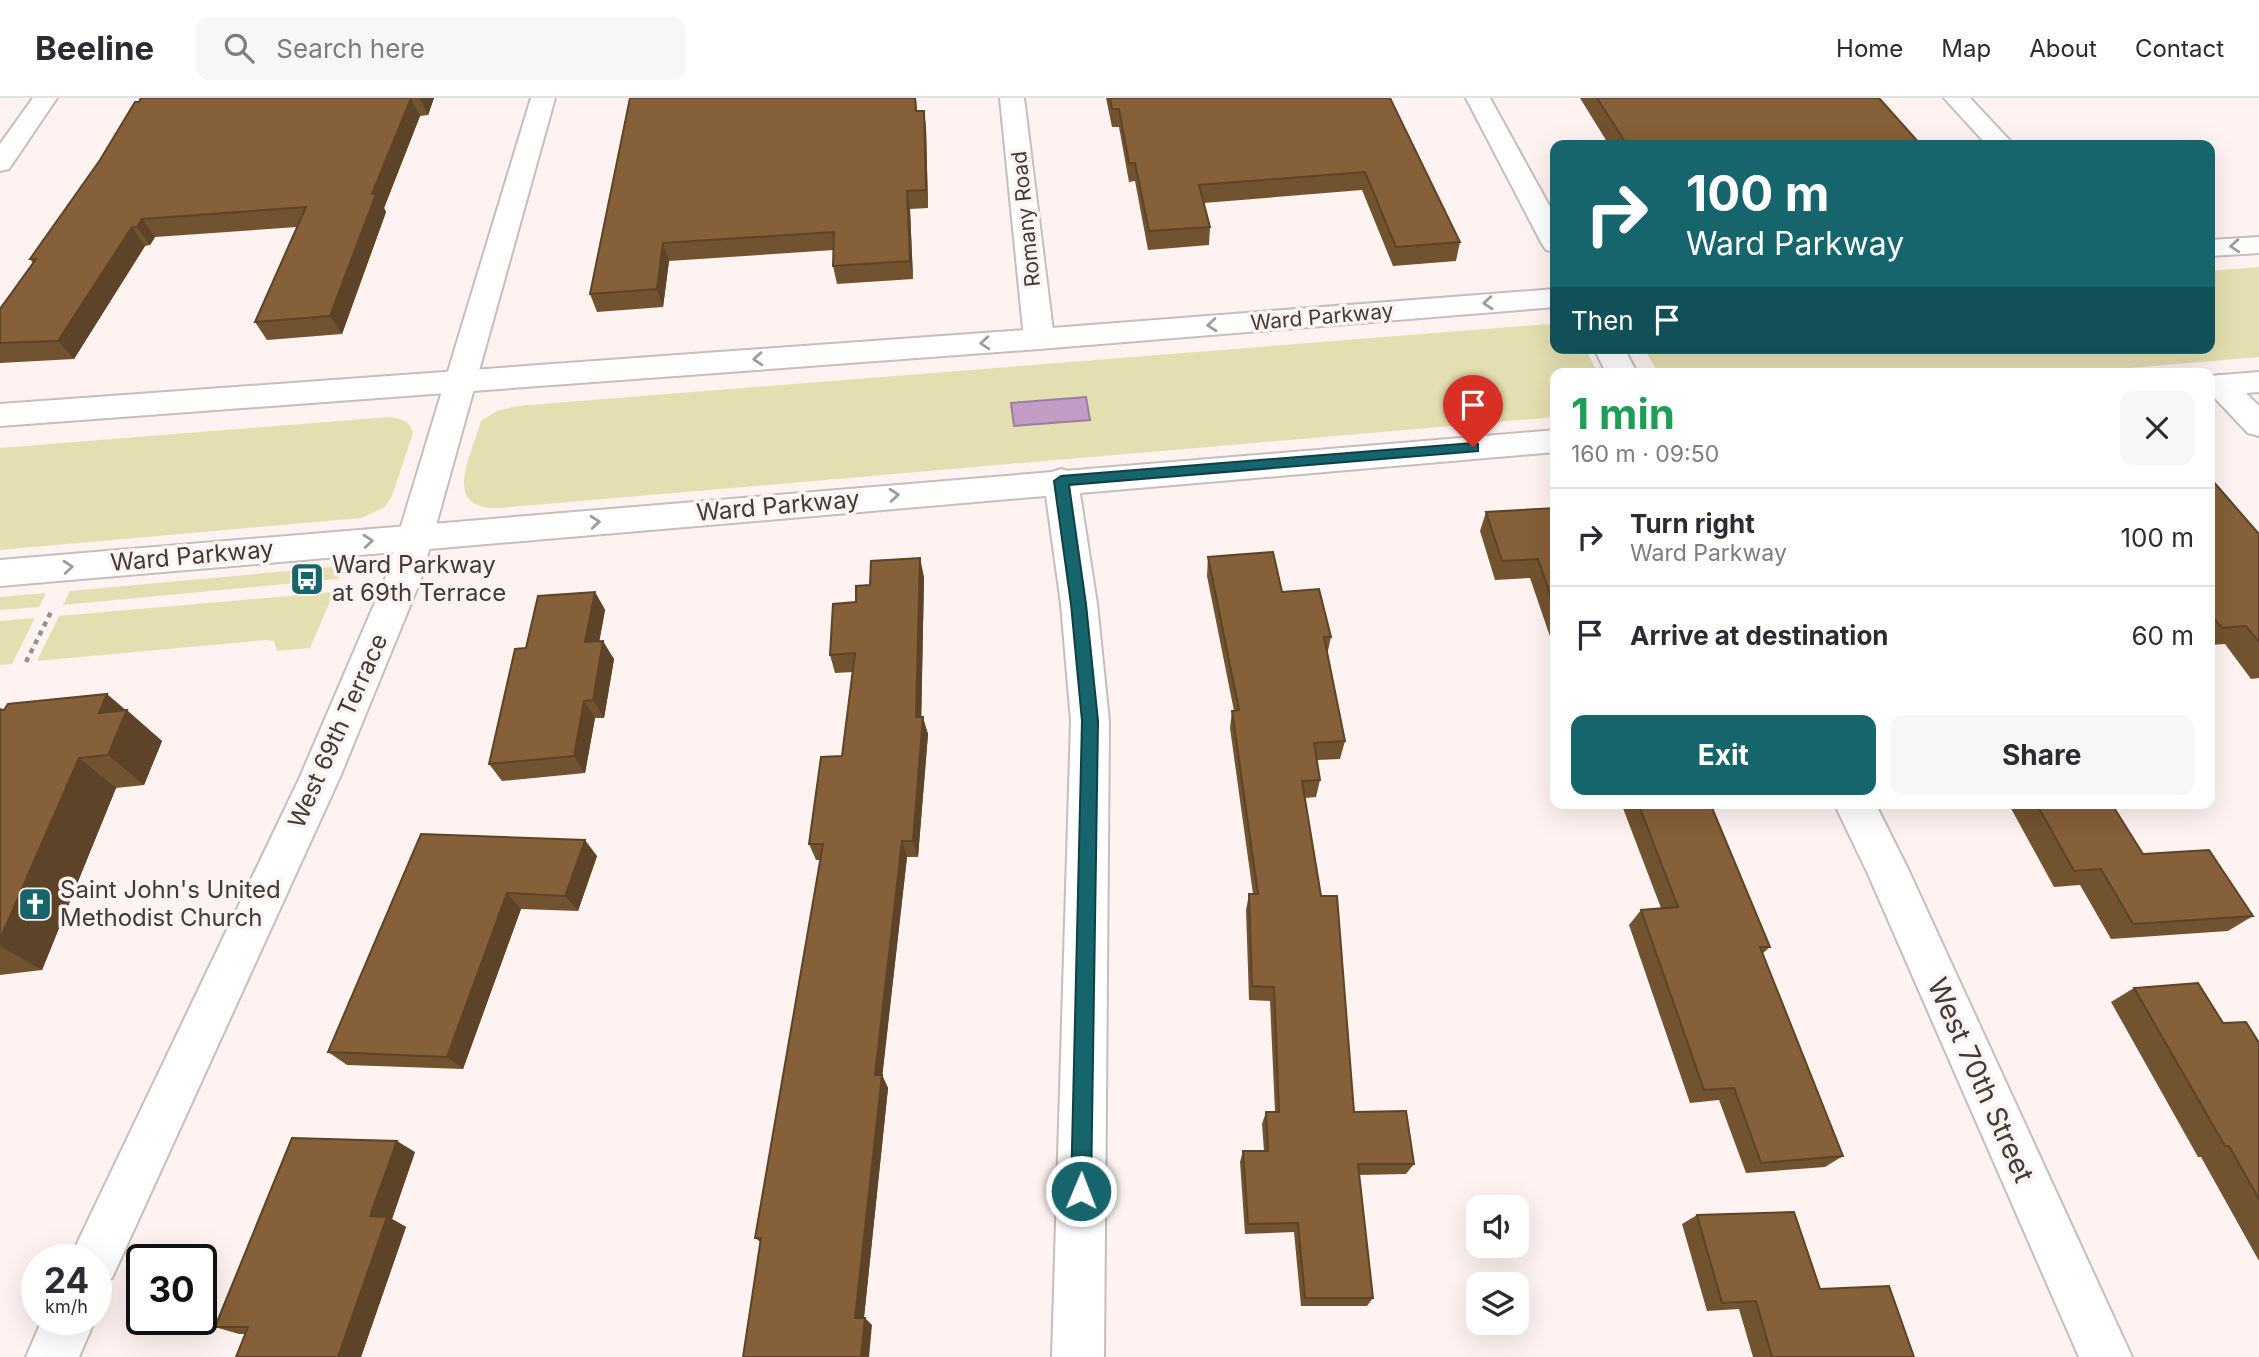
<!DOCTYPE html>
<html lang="en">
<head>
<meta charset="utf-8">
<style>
  body { margin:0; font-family:Inter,sans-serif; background:#f7f7f7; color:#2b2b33; height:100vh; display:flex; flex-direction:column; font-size:26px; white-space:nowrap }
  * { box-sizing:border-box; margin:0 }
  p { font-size:23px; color:#7c7c81 }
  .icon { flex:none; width:38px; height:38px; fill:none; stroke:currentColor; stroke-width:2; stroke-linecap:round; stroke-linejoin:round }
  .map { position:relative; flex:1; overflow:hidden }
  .drawer { position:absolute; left:1550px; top:270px; width:665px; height:441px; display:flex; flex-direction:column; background:#fff; border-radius:14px; box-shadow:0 7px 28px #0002 }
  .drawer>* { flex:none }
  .banner { position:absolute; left:1550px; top:42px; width:665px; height:214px; border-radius:14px; box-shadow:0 7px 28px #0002; background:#16646c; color:#fff; overflow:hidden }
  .controls { position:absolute; left:1466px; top:1097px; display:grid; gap:14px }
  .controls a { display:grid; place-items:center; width:63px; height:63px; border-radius:14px; background:#fff; box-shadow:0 7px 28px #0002; font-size:35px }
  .speed { position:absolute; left:21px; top:1146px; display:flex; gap:14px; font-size:35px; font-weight:700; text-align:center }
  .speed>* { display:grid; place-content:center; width:91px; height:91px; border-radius:50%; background:#fff; box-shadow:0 7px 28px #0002; line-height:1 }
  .speed small { font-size:18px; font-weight:400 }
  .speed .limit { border:4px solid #111; border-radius:10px; background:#fff; color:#111 }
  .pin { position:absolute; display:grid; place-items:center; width:60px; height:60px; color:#fff; margin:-72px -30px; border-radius:50% 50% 50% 0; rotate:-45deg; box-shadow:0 0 7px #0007 }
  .pin .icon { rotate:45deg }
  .me { position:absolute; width:77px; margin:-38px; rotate:1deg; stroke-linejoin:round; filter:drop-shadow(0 0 5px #0008) }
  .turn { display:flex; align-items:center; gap:24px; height:147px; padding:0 21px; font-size:32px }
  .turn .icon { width:91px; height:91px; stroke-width:2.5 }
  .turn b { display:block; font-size:49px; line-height:60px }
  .then { display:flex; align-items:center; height:66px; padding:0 21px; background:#0003; gap:14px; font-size:26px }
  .round { display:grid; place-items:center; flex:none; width:74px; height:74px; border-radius:14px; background:#f7f7f7 }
  .summary { display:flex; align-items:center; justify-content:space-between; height:119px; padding:0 21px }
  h1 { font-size:42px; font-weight:700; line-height:52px; color:#1e9e55 }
  .button { display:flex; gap:14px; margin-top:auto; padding:14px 21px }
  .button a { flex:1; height:80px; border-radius:14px; background:#16646c; color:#fff; font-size:28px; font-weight:700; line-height:80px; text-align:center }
  .button a+a { background:#f7f7f7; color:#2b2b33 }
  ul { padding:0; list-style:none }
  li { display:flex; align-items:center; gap:21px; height:98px; padding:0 21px; border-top:2px solid #e1e1e2 }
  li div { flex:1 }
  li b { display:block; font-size:26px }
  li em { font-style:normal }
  header { display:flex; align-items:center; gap:42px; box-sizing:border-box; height:98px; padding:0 35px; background:#fff; border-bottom:2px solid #e1e1e2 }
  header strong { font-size:33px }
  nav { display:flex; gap:38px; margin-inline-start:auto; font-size:24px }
  .search { width:490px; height:63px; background:#f7f7f7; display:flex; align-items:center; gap:18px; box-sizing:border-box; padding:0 24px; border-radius:14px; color:#7c7c81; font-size:26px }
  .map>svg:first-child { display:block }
  .green { fill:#e4dfb0 }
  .water { fill:#c39cc6; stroke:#9b7f9c; stroke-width:2 }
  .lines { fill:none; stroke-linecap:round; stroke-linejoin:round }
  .street-casing { stroke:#c7bdbb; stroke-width:4 }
  .primary-casing { stroke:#c7bdbb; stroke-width:4 }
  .path { stroke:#97908f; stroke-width:4.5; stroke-dasharray:5 5; stroke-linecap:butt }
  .street { fill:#fff; fill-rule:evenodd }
  .primary { fill:#fff; fill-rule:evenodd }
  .wall { fill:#725330 }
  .shaded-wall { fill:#5d4327 }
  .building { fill:#856038; stroke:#5d4327; stroke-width:2 }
  .oneway { stroke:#9f9d9c }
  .route { fill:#16646c; stroke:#0e4146; stroke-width:2 }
  .labels { text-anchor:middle; stroke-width:7; stroke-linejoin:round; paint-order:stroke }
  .far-street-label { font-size:21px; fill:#3f3b3a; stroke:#fef3f1 }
  .street-label { font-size:24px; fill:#3f3b3a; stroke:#fef3f1 }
  .poi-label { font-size:24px; fill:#3f3b3a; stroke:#fef3f1; text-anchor:start }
  .near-street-label { font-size:28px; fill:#3f3b3a; stroke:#fef3f1 }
</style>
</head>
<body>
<header>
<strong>Beeline</strong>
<div class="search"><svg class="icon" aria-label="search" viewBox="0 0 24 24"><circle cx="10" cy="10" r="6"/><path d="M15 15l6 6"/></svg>Search here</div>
<nav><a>Home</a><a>Map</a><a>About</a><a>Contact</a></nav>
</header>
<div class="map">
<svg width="2259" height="1259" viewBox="0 0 2259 1259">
  <rect width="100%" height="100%" fill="#fef3f1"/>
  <path class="green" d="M2259,169V259L2072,275H1658L1644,250H2210V173Z
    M1548,226L1556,227V250H1585L1598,275H1556V319L500,410C440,412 471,359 481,323L497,313L517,308Z
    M389,319C402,321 409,322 413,335L392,398L385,409L361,420L0,452V350Z
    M342,468L338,481L63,507L70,493Z
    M334,494L310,550L277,553L274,543L266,542L37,563L59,518Z
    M46,495L39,509L0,512V499Z
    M35,520L12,566L0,567V523Z"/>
  <path class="water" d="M1086,299L1090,322L1014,328L1011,305Z"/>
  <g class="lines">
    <g class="street-casing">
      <path id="street" d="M33,0H57L9,71L0,73V46Z
        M531,0H555L421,481L340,679L112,1180L96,1186V1162H69L300,679L385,481Z
        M1000,0H1024L1054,241L1050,248L1039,251L1028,248L1024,241Z
        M1466,0H1490L1556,120V154L1546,152L1542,146Z
        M1944,0H1970L2014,47H1987Z
        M1594,250H1624L1637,275H1606Z
        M2220,277L2231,280L2259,308V338L2248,335L2210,295V279Z
        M1061,371L1073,375L1078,383L1097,506L1109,623L1104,1259H1052L1071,623L1061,506L1044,383L1049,375Z
        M1834,705H1875L1908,771L2132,1259H2079L1868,776Z
        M42,1222H95L79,1259H26Z"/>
    </g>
    <g class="primary-casing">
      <path id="primary" d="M2259,139V155L2210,158V142Z
        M1556,191V209L1039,251L0,328V306L1039,231Z
        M2259,274V294L2210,298V278Z
        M1556,332V354L0,488V462Z"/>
    </g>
    <path class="path" d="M26,564L52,512
      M0,615L4,606"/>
    <use href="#street" class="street"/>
    <use href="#primary" class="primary"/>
  </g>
  <path class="wall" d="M141,0H434L428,17L420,18L384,110L386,114L342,236L267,242L255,224L297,129L155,139L150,147L145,148L74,261L0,265V211L33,165L30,161L100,62Z
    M630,0H916L917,13H924L926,30L928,110L910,111L913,181L837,186L833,168L834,152L669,163L663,209L597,214L590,196Z
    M1106,0H1390L1460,144L1456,163L1393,168L1362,92L1204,105L1210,129L1209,147L1148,152L1135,83L1129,84L1119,29H1112Z
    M1580,0H1879L1921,47H1609Z
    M2210,383L2259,436V580L2251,581L2225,546L2210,547Z
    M1556,410V556L1530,480L1495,482L1480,433L1486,414Z
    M1208,459L1282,494L1331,539L1327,557L1345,643L1340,661L1317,662L1320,682L1316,699L1305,700L1354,1014L1414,1066L1406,1076L1359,1077L1373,1200L1367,1208H1301L1294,1134L1245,1136L1240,1064L1243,1053H1264L1262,1026L1266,1014H1275L1270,903L1249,902L1246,812L1249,796H1253L1230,630L1232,613H1234L1207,478Z
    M924,479L921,619L928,636L918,759H907L882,977L888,990L864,1220L872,1227L755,1140L820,762H816L809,746L842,658L853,574L835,575L830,557L856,504L870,487Z
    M595,494L605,512L599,543L614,561L604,620H595L585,675L502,683L489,666L526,550Z
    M0,612H127L162,643L144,687L116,690L42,872L0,877Z
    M1621,705H1710L1770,849L1762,856L1843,1058L1825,1069L1746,1075L1719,1002L1690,1005L1629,827L1641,812L1661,810Z
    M2008,705H2111L2143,756L2253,818L2228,833L2111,841L2080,787L2054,789Z
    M421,736L597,758L578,813L521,811L463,971L347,967L328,954Z
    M2134,890L2223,925L2259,945V1163L2201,1059H2198L2111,904Z
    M415,1054L392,1121L406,1129L361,1259H236L245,1236H239L215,1229Z
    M1697,1117L1820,1191L1914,1259H1753L1739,1211L1707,1213L1682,1126Z"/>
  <path class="shaded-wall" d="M411,0L420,18L384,110L386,114L342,236L330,218L372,96Z
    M420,0H434L428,17Z
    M924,13L926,30L928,110L926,92Z
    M907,93L910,111L913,181L910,163Z
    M142,121L155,139L150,147L137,129Z
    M132,129L145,148L74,261L58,243Z
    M663,145L669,163L663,209L657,191Z
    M920,460L924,479L921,636L916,619Z
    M595,494L605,512L596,562L585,544Z
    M603,543L614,561L604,620L593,602Z
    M107,596L162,643L144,687L108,657L99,615Z
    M584,603L595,620L585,675L574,658Z
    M923,619L928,636L918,759L913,743Z
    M79,660L116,690L42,872L0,848V841Z
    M585,742L597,758L578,813L565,798Z
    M902,743L907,759L881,990L875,977Z
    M507,795L521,811L463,971L447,959Z
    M882,977L888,990L863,1228L855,1220Z
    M397,1043L415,1054L392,1121L406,1129L361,1259H338L370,1118Z
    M865,1220L872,1227L869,1259H861Z"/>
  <path class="building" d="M141,0H411L372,96H376L330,218L255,224L306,109L142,121L137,129H132L58,243L0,245V211L36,161H30L100,62L135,4H139Z
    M630,0H915L916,13H924L926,92L907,93L910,163L833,168L834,134L663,145L657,191L590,196Z
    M1110,0H1390L1460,144L1396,149L1365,74L1199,87L1210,129L1149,133L1135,65H1129L1119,11H1112Z
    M1597,0H1879L1921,47H1627Z
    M2212,382L2259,436V544L2246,528L2222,530L2210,516V383Z
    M1556,410V513L1538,461L1502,463L1486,414Z
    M1273,454L1282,494L1319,491L1331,539H1324L1345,643L1314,645L1320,682L1302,683L1321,798H1337L1354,1014L1406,1013L1414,1066H1358L1373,1200H1305L1298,1125L1248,1126L1243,1053H1268L1266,1014H1279L1274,889L1252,888L1249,796H1258L1232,613L1239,612L1208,459Z
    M920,460L916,619H923L913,743H902L875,977H882L855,1220H865L861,1259H743L761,1140H755L823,746H809L821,659L842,658L855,555L830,557L833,506L856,504V488L870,487L871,463Z
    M595,494L585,544L603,543L593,602L584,603L574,658L489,666L515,551L526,550L538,498Z
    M107,596L99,615L127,612L108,657L79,660L0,841V612H4L8,606Z
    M1638,705H1710L1770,849H1760L1843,1058L1761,1065L1734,990L1704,992L1641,812L1678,809Z
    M2036,705H2111L2143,756L2209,752L2253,818L2133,826L2101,771L2074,773Z
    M421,736L585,742L565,798L507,795L447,959L328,954Z
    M2198,885L2223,925L2246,924L2259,945V1101L2229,1048H2225L2134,890Z
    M292,1040L397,1043L370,1118L387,1119L338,1259H236L248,1229H215Z
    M1794,1114L1820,1191L1889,1188L1914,1259H1772L1756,1203L1722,1205L1697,1117Z"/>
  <defs><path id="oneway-chevron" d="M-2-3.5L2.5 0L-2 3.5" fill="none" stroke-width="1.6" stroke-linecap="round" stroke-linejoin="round" transform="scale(1.75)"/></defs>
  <g class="oneway">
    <use href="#oneway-chevron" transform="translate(2235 148) rotate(176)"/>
    <use href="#oneway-chevron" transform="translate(1488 205) rotate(175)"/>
    <use href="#oneway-chevron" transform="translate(1212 227) rotate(175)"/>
    <use href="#oneway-chevron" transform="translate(985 245) rotate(176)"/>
    <use href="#oneway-chevron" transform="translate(758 261) rotate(176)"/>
    <use href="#oneway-chevron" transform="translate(894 397) rotate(-5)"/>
    <use href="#oneway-chevron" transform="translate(595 424) rotate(-5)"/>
    <use href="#oneway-chevron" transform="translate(368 443) rotate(-5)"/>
    <use href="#oneway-chevron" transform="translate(68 469) rotate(-5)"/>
  </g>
  <path class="route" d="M1473,345L1478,346V353L1069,387L1086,506L1098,623L1091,1093L1088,1100L1081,1103L1074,1100L1071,1093L1082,623L1071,506L1054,383L1061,378Z"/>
  <defs>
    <g id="bus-square" transform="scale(1.75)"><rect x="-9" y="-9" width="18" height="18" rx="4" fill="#16646c" stroke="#fef3f1"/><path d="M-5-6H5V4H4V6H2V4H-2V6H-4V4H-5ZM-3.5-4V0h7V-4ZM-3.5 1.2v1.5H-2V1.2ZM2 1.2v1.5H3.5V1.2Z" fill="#fff"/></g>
    <g id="church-square" transform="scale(1.75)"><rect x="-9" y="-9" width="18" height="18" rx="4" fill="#16646c" stroke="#fef3f1"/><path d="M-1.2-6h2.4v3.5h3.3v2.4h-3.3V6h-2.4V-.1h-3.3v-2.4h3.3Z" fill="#fff"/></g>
  </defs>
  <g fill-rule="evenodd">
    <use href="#bus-square" x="307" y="481"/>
    <use href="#church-square" x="35" y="806"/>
  </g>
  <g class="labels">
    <g class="far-street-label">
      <text transform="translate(1026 121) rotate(-96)" y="7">Romany Road</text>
      <text transform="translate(1322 219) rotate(-5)" y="7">Ward Parkway</text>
    </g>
    <g class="street-label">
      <text transform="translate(778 408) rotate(-5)" y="8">Ward Parkway</text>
      <text transform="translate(192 458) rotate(-5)" y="8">Ward Parkway</text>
      <text transform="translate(338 633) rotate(-66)" y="8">West 69th Terrace</text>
    </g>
    <g class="poi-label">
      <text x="332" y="475">Ward Parkway<tspan x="332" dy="28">at 69th Terrace</tspan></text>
      <text x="60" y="800">Saint John's United<tspan x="60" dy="28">Methodist Church</tspan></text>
    </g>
    <g class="near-street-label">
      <text transform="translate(1981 982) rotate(66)" y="10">West 70th Street</text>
    </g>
  </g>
</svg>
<div class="controls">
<a><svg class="icon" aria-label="sound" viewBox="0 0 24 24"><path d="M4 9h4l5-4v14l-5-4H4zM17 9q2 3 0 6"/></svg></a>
<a><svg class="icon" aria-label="layers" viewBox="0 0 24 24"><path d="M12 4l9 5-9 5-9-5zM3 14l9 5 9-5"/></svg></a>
</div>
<div class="speed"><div>24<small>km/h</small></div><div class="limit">30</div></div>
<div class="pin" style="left:1473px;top:349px;background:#d93025"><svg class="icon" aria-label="arrive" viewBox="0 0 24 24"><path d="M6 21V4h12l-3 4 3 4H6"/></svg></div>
<svg class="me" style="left:1081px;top:1093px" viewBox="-20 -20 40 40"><circle r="17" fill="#16646c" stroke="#fff" stroke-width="3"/><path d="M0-11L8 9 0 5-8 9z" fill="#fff"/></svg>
<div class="banner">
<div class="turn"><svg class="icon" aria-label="right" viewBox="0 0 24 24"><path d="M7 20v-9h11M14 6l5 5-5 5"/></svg><div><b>100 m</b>Ward Parkway</div></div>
<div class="then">Then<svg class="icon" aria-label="arrive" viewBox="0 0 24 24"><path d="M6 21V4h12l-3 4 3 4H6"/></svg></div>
</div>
<section class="drawer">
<div class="summary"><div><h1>1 min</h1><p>160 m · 09:50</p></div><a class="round"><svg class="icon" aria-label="close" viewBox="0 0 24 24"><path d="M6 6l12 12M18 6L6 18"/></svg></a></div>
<ul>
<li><svg class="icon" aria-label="right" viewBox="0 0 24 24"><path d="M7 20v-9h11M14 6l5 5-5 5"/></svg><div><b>Turn right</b><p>Ward Parkway</p></div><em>100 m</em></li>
<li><svg class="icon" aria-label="arrive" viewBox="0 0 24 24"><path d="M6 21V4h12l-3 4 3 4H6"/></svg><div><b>Arrive at destination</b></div><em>60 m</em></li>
</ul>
<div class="button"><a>Exit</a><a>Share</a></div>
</section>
</div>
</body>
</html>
